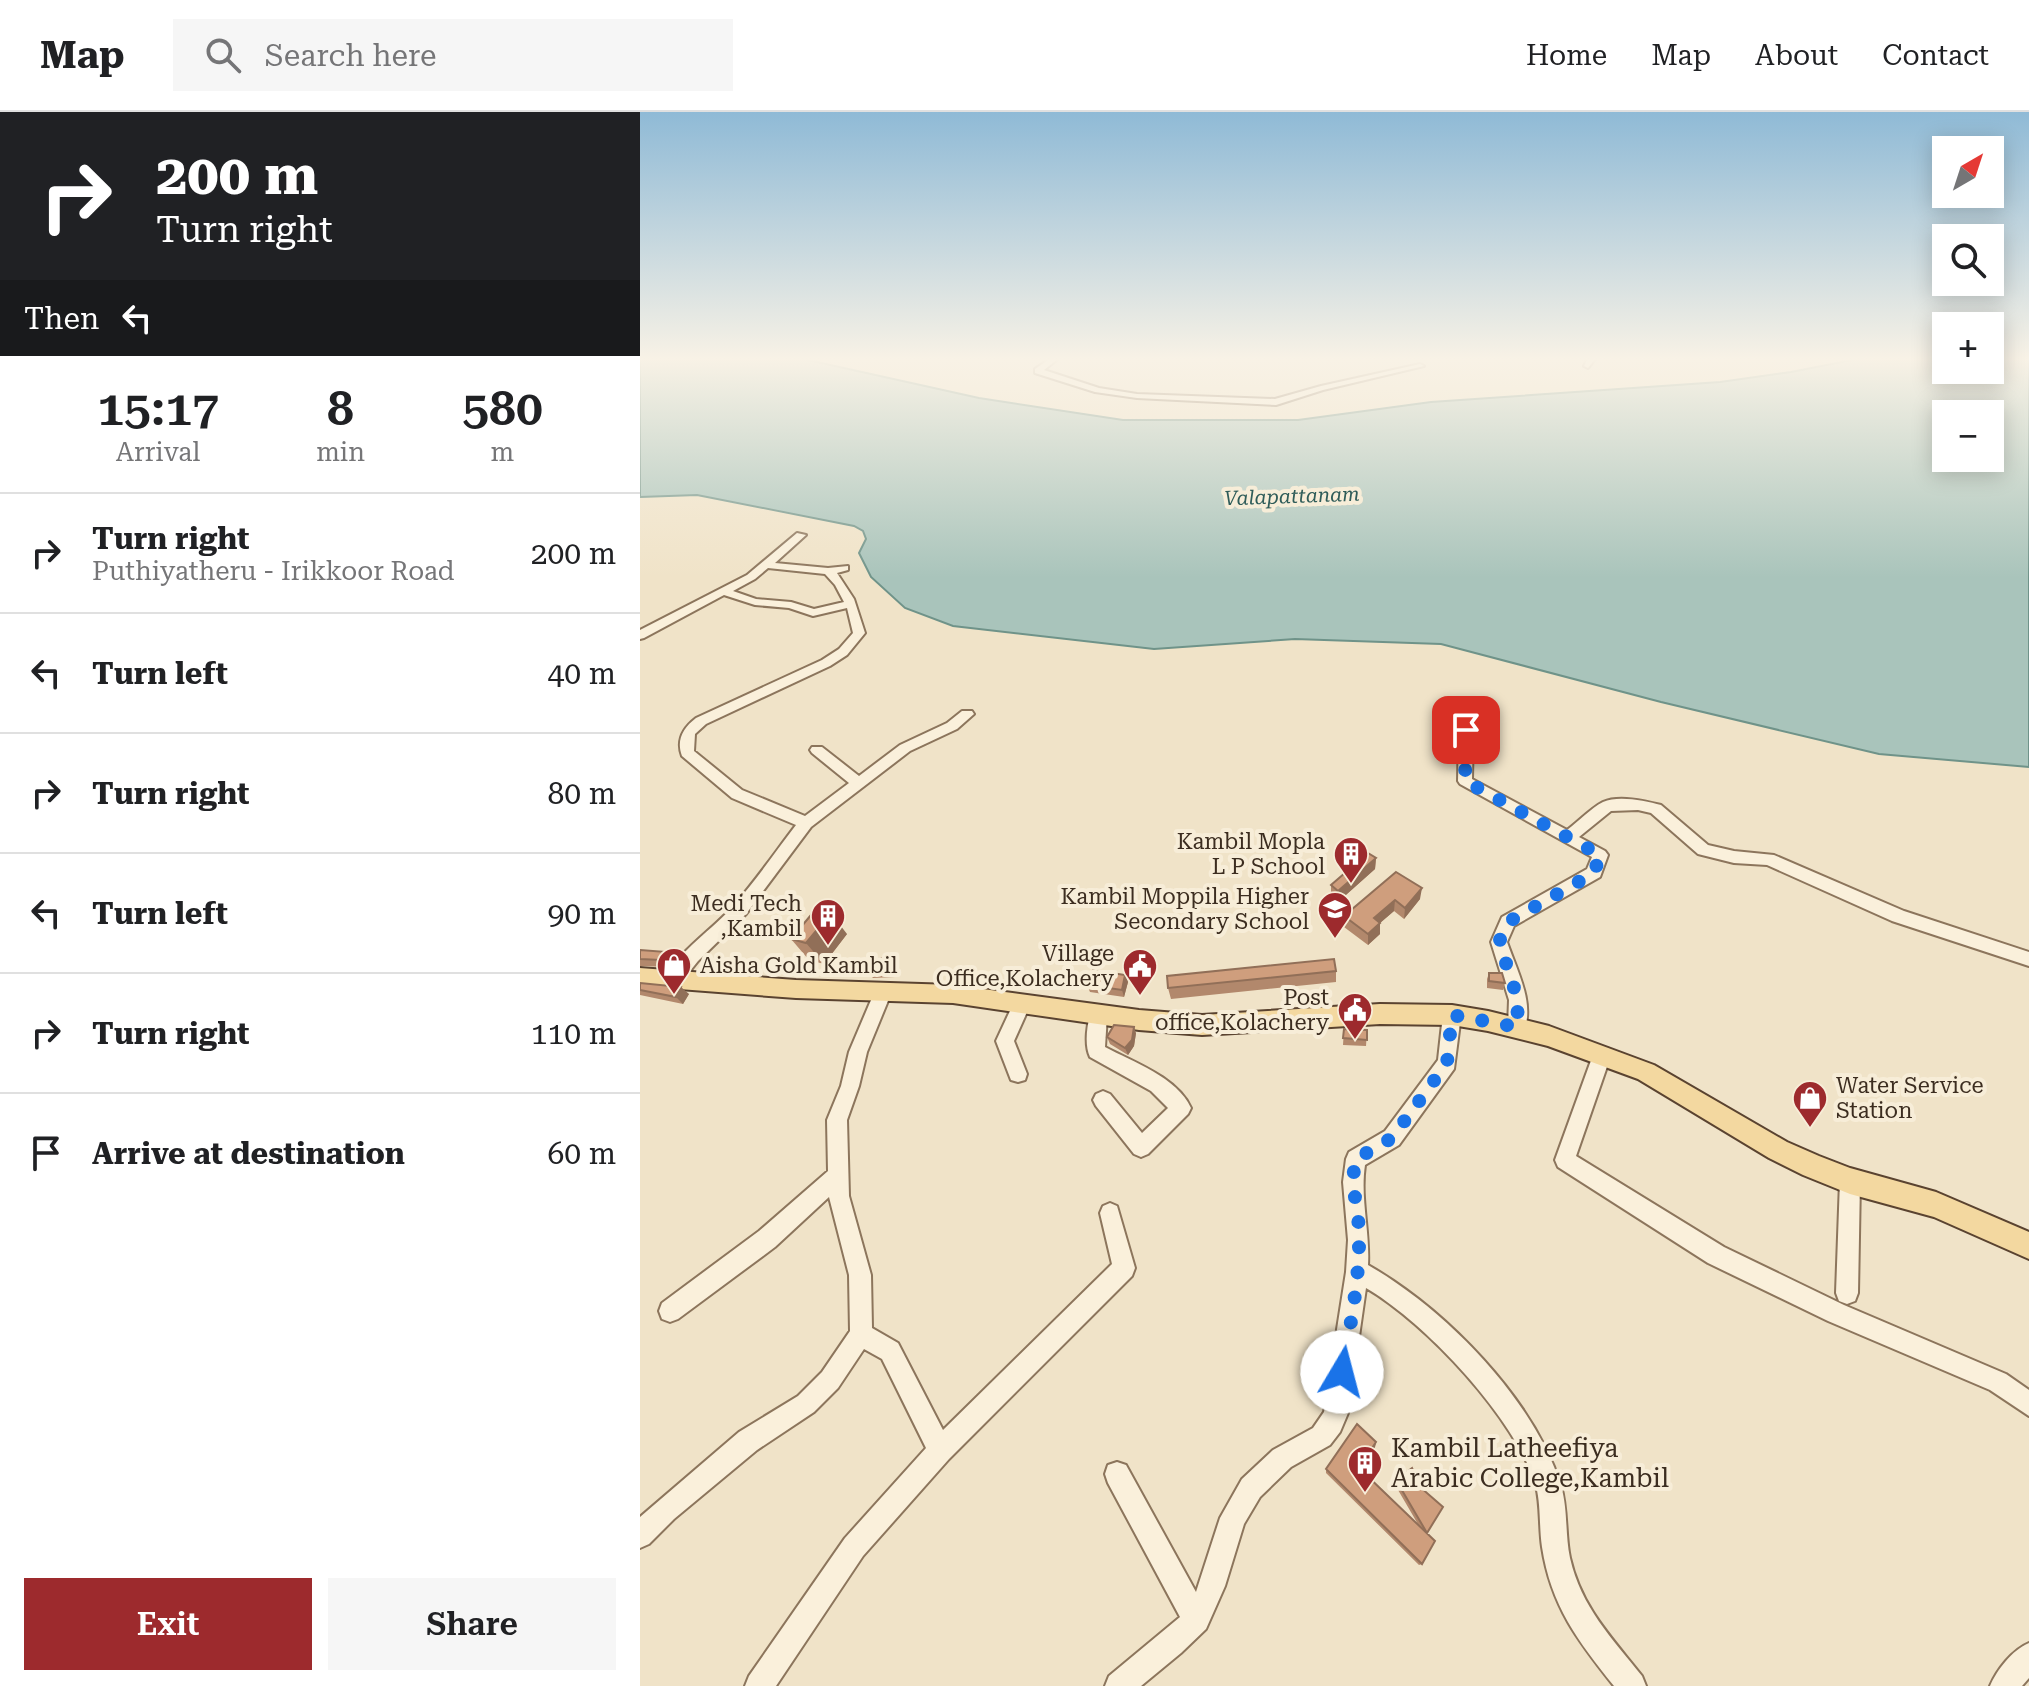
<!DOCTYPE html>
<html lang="en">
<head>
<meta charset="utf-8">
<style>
  body { margin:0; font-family:"Roboto Serif",serif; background:#f6f6f6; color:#202124; height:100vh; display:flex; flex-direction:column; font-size:30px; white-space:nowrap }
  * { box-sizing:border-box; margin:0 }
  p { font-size:26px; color:#757577 }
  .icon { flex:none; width:44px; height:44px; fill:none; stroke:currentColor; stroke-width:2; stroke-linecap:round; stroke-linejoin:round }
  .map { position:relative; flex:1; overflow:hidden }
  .sheet { display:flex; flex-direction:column; background:#fff; width:640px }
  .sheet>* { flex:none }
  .top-card { background:#202124; color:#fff; overflow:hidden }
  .needle { width:52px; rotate:39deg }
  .buttons { position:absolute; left:1292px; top:24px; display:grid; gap:16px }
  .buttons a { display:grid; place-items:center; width:72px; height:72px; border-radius:0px; background:#fff; box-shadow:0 4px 20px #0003; font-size:40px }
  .pin { position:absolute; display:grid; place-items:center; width:68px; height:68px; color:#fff; margin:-34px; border-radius:16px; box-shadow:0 4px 12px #0006 }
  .me { position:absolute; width:88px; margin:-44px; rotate:8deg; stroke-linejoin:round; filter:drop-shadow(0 0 6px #0008) }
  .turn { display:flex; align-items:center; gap:28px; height:168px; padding:0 24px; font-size:36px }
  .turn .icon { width:104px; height:104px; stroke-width:2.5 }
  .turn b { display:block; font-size:56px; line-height:68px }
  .then { display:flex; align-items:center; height:76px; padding:0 24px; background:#0003; gap:16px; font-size:30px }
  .eta { display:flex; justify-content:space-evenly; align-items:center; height:136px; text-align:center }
  .eta b { font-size:48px; font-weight:600; line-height:56px }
  .primary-button { display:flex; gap:16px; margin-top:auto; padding:16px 24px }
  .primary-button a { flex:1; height:92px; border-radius:0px; background:#9d2a2d; color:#fff; font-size:32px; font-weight:600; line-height:92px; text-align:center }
  .primary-button a+a { background:#f6f6f6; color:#202124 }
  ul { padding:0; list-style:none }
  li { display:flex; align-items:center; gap:24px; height:120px; padding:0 24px; border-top:2px solid #e0e0e0 }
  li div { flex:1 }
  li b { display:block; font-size:30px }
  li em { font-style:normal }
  header { display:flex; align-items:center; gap:48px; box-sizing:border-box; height:112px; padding:0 40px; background:#fff; border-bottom:2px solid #e0e0e0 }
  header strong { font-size:38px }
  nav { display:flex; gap:44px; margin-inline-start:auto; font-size:28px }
  .search { width:560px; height:72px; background:#f6f6f6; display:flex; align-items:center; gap:20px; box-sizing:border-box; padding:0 28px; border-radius:0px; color:#757577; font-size:30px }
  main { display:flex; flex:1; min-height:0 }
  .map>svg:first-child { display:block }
  .water { fill:#a9c4bb; stroke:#6f9389; stroke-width:2; fill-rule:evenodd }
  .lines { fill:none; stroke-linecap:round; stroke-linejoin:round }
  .minor-casing { stroke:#8c755c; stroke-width:4 }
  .major-casing { stroke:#5a4330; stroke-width:4 }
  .minor { fill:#faf0db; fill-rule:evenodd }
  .major { fill:#f3d8a0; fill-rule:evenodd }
  .wall { fill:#b2886c }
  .shaded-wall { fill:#916f58 }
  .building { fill:#cf9e7d; stroke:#916f58; stroke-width:2 }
  .route { stroke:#1a73e8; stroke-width:14; stroke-dasharray:0 25.2 }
  .labels { text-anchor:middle; stroke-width:8; stroke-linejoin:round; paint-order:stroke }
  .far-water-label { font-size:20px; font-style:italic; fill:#2f5c59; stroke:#f7edd8 }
  .poi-label { font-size:22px; fill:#3c2d20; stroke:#f7edd8; text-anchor:end }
  .near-poi-label { font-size:26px; fill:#3c2d20; stroke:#f7edd8; text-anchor:start }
</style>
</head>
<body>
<header>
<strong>Map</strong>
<div class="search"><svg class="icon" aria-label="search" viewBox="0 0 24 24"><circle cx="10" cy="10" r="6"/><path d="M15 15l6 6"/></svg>Search here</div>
<nav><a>Home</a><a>Map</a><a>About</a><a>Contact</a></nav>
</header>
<main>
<section class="sheet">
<div class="top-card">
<div class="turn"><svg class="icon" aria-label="right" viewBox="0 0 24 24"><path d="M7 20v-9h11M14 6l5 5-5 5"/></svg><div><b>200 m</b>Turn right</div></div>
<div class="then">Then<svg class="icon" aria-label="left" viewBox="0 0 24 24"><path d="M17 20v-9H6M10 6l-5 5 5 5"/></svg></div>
</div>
<div class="eta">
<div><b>15:17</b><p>Arrival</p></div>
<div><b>8</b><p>min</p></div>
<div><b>580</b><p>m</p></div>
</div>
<ul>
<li><svg class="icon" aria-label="right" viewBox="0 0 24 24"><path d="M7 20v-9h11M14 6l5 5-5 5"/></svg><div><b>Turn right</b><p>Puthiyatheru - Irikkoor Road</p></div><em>200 m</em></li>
<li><svg class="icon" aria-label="left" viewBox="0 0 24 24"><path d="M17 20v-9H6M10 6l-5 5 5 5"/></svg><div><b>Turn left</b></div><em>40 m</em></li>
<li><svg class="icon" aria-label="right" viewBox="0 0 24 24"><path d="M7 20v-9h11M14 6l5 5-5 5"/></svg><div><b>Turn right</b></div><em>80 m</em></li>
<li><svg class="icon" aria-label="left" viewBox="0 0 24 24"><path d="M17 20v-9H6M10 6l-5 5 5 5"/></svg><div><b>Turn left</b></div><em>90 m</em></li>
<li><svg class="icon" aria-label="right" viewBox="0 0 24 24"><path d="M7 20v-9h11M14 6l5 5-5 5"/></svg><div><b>Turn right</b></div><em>110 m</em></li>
<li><svg class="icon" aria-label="arrive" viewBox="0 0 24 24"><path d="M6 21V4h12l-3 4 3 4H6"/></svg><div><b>Arrive at destination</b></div><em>60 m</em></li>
</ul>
<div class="primary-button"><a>Exit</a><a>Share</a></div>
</section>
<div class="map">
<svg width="1389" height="1574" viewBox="0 0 1389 1574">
  <rect width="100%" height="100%" fill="#f0e3c8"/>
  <path class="water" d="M0,246H159L339,286L483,308H658L791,290L1080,270L1151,260L1222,246H1306V258H1350V246H1389V655L1239,642L1021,590L801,532L655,527L514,537L313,514L265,496L231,465L219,441L226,427L223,419L214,414L57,383L0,385ZM1306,302H1350V346H1306Z"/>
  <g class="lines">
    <g class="minor-casing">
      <path id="minor" d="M411,246H419L404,258L459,276L497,282L635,287L681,274L780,252L784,254L683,278L636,293L497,286L455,280L395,261V257Z
        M948,246H956L948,256L944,254Z
        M157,421L166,423L135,451L188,456L208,454V458L197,461L214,487L225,521L207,543L190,554L66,612L55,622L54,639L102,678L165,704L209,671L172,641L170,638L172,635H182L219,664L260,633L307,611L322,599H332L334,602L317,617L270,639L171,715L106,802L58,849L38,874L32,876L26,874L23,869C40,837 73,818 95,792C117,767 136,739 156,713L92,686L42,644C36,628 43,616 56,606L182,548L199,537L213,521L207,496L173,504L149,496L115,493L84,483L4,526L0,527V518L107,463ZM128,456L185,462L195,473L204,490L174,497L151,490L116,487L93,479L115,467Z
        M826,614L833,618L832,667L927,718C938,710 951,696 963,690C979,683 1005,689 1021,693L1068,733L1094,739L1134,743L1264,799L1389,840V854L1252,809L1127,753L1094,751L1058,742L1011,701L998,698L971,699L939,725L965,739L968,743L960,765L874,814L867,830C876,857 896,892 883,921L877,923L871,921L868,915L869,888L851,830L862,805L947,757L952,745L820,672L818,669L819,618Z
        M243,872L249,874L252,879L227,940L219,974L207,1008L209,1084L231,1163L232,1216L258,1231L303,1318L472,1152L460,1101L463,1094L470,1091L477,1094L495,1156L492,1164L309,1347L223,1444L136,1574H105L109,1564L205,1426L286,1336L242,1247L224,1237L198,1276L174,1300L117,1338L34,1407L9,1432L0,1436V1405L99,1320L158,1284L182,1260L210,1219L209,1163L189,1085L135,1135L38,1207L30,1210L22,1207L19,1199L22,1191L119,1119L188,1059L187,1008L201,974L209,940L237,874Z
        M382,883L388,886L391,891L374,929L387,962L385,968L378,970L371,968L356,929L376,886Z
        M458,895L464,898L467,903L465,935C493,950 537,965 551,996L548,1002L508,1042L501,1045L494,1042L456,994L453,988L456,982L463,979L470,982L502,1021L528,996L511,979L450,945C444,933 447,910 452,898Z
        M812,895L818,898L821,903L814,957L759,1033L725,1053C720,1086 730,1120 728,1153C805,1197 894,1287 921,1374C928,1397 925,1423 930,1446C941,1495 972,1526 1002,1564L1006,1574H974C938,1529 911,1494 902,1435C899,1415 901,1393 896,1374C876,1307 786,1211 726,1176L708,1301L700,1320L690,1333L651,1355L620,1385L604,1412L585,1474L566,1517L541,1541L501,1574H465L469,1564L540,1505L468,1371L465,1362L468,1353L477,1350L486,1353L556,1480L580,1406L602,1367L633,1338L673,1316L684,1300L706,1160L708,1128L703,1070L706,1047L709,1040L745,1019L798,948L803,903L806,898Z
        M962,935L969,937L971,943L936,1044L1084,1135L1204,1193L1366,1262L1389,1278V1304L1350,1278L1188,1209L1068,1151L918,1055L915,1048L953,943L955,937Z
        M1210,1059L1217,1062L1220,1069L1218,1181L1215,1189L1207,1192L1199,1189L1196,1181L1200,1069L1203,1062Z
        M1389,1531V1566L1382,1574H1350C1357,1558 1372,1538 1389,1531Z"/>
    </g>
    <g class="major-casing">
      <path id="major" d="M0,856L156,868L313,873L499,898L562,903L740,892L812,893L848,899L909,914L1014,953L1147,1030L1179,1044L1210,1056L1296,1080L1389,1120V1147L1294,1105L1210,1082L1163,1063L1129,1046L998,967L908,934L848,919L812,913L740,912L562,923L499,918L313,891L156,886L0,874Z"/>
    </g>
    <use href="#minor" class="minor"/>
    <use href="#major" class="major"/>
  </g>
  <path class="wall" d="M736,746L735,757L698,790L691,784V773Z
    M756,760L780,787L764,807L754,799L740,811V822L728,833L704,815V804Z
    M207,822L184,852L169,848L151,827Z
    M0,838L34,847L28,855L0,854Z
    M254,846L259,853L255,865L233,866L227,859Z
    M696,859V870L531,887L528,876Z
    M849,861L865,871L863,878L847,876V867Z
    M485,863L488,870L484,885L450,880L447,873Z
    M0,871L49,882L43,892L0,883Z
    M704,917L727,918L726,934L703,933Z
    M496,921L494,934L488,943L470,932L467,925Z
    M736,1330L735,1335L720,1357L779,1414L754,1371L756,1368L772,1356L787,1421L782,1452L779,1453L686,1361V1357Z"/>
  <path class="shaded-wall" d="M736,746L735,757L698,790V779Z
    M782,776L780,787L764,807L765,796Z
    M755,788L754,799L733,817L734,806Z
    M191,801L207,822L184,852L166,831Z
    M740,811V822L728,833V822Z
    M27,840L34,847L28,855L21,848Z
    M254,846L259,853L255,865L250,858Z
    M485,863L488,870L484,885L482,878Z
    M41,875L49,882L43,892L36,885Z
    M494,915L496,921L494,934L488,943L485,936Z
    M736,1330L735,1335L718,1360L719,1356Z"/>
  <path class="building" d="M728,741L736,746L698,779L691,773Z
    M756,760L782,776L765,796L755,788L734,806L740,811L728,822L704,804Z
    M176,797L191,801L166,831L151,827Z
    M0,838L27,840L21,848L0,847Z
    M254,846L250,858L227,859L232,847Z
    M694,847L696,859L528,876L527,864Z
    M453,858L485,863L482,878L447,873Z
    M849,861H862L865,871L849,869Z
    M0,871L41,875L36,885L0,878Z
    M474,913L494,915L492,928L485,936L467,925Z
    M704,917L727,918V928L703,926Z
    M717,1312L736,1330L719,1356L795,1429L782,1452L686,1357Z
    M772,1356L780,1375L803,1395L787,1421L756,1368Z"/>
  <linearGradient id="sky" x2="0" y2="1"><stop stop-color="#8fbad6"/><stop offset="0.53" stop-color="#f8f2e6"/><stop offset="1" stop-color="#f8f2e6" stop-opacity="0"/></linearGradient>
  <rect width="1389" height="466" fill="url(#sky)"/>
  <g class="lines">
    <path class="route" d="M702,1260C710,1215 720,1167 719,1122C719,1095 709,1074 716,1047L752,1026L807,951L812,903L877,915L878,888L859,830L868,810L954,761L960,743L825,669L826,618"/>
  </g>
  <defs>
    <g id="building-pin" transform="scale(1.8)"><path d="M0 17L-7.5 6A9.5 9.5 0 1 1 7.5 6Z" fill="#9d2a2d" stroke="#f7edd8"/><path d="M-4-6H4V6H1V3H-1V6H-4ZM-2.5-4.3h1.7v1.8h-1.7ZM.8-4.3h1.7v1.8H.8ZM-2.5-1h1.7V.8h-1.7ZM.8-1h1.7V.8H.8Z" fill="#fff"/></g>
    <g id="school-pin" transform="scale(1.8)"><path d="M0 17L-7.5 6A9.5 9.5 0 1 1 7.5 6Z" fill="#9d2a2d" stroke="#f7edd8"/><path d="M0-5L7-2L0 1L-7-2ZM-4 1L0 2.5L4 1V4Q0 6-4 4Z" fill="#fff"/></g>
    <g id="shop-pin" transform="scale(1.8)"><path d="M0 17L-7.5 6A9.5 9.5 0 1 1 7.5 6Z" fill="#9d2a2d" stroke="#f7edd8"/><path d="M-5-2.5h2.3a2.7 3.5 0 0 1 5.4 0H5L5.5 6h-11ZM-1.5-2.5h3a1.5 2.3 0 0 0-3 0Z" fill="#fff"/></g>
    <g id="civic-pin" transform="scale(1.8)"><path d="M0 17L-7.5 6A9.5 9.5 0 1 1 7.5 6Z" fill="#9d2a2d" stroke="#f7edd8"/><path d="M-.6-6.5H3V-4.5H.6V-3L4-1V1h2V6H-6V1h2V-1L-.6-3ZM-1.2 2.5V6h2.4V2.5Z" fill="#fff"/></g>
  </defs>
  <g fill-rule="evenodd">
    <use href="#building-pin" x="711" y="742"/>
    <use href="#school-pin" x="695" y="797"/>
    <use href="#building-pin" x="188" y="804"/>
    <use href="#shop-pin" x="34" y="853"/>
    <use href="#civic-pin" x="500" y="854"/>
    <use href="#civic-pin" x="715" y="898"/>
    <use href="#shop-pin" x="1170" y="986"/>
    <use href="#building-pin" x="725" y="1351"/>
  </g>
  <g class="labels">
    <g class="far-water-label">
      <text transform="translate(652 384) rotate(-2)" y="7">Valapattanam</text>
    </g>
    <g class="poi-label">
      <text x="685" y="737">Kambil Mopla<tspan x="685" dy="25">L P School</tspan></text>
      <text x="669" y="792">Kambil Moppila Higher<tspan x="669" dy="25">Secondary School</tspan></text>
      <text x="162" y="799">Medi Tech<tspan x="162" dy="25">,Kambil</tspan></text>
      <text x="474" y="849">Village<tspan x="474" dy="25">Office,Kolachery</tspan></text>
      <text x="60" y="861" text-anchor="start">Aisha Gold Kambil</text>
      <text x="689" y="893">Post<tspan x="689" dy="25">office,Kolachery</tspan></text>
      <text x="1196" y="981" text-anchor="start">Water Service<tspan x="1196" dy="25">Station</tspan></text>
    </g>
    <g class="near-poi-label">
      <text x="751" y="1345">Kambil Latheefiya<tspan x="751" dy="30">Arabic College,Kambil</tspan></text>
    </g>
  </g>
</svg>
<div class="buttons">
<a><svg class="needle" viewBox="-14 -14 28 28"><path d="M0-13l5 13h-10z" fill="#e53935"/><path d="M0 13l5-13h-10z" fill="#757577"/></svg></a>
<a><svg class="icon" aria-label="search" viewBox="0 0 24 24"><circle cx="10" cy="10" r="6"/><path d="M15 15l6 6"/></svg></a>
<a>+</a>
<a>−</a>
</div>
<div class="pin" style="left:826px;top:618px;background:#d93025"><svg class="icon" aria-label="arrive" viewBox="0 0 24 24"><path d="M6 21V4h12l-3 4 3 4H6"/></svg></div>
<svg class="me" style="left:702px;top:1260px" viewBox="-20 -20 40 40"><circle r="19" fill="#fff"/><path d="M0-13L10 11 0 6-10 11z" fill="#1a73e8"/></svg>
</div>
</main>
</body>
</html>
